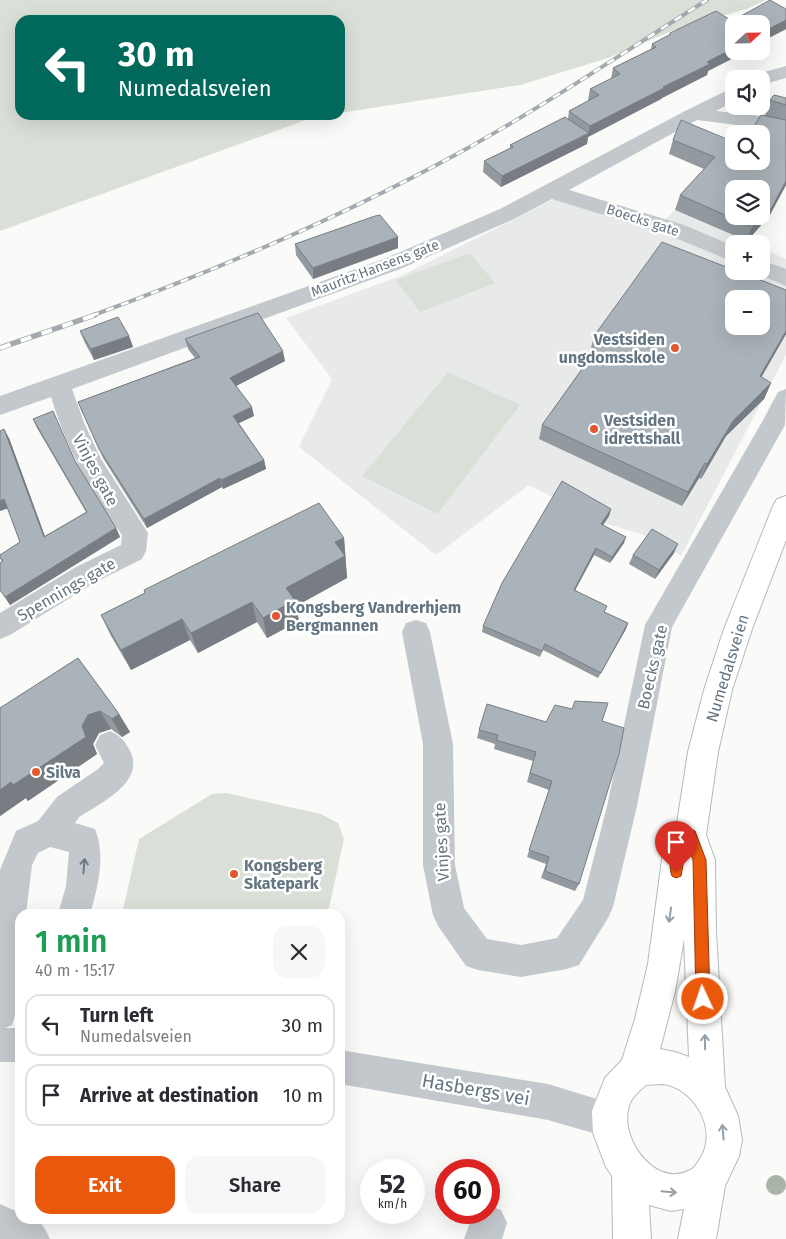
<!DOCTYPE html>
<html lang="en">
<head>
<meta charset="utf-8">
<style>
  body { margin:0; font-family:"Fira Sans",sans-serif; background:#f7f7f7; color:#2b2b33; height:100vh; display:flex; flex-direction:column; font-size:19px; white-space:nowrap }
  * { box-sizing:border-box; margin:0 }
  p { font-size:16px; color:#7c7c81 }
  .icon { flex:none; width:28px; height:28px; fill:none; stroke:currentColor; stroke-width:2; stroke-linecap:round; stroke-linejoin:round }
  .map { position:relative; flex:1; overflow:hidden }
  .details { position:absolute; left:15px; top:909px; width:330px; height:315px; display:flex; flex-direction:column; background:#fff; border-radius:15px; box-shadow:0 5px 20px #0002 }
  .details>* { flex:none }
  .hud { position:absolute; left:15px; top:15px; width:330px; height:105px; border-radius:15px; box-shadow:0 5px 20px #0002; background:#00695c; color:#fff; overflow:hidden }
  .needle { width:32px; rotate:68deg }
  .tools { position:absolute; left:725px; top:15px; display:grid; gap:10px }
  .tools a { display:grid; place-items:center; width:45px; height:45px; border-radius:10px; background:#fff; box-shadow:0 5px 20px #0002; font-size:25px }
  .speed { position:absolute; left:360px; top:1159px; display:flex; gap:10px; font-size:25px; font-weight:700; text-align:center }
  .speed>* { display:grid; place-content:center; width:65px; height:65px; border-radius:50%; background:#fff; box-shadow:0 5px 20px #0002; line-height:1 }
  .speed small { font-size:12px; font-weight:400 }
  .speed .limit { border:8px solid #d22; background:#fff; color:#111 }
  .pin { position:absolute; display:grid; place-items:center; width:42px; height:42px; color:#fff; margin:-51px -21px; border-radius:50% 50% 50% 0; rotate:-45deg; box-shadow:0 0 5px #0007 }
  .pin .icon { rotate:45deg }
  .me { position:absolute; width:55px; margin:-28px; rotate:357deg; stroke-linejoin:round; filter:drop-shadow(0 0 4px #0008) }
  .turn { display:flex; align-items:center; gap:18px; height:105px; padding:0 20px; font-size:22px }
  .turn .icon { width:65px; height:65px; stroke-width:2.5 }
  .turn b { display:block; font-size:35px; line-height:42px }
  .round { display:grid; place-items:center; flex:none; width:52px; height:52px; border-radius:15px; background:#f7f7f7 }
  .head { display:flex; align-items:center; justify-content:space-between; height:85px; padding:0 20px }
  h1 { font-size:30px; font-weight:600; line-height:38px; color:#1e9e55 }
  .action { display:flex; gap:10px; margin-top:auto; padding:10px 20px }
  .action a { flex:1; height:58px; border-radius:15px; background:#ea580c; color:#fff; font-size:20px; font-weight:600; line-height:58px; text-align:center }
  .action a+a { background:#f7f7f7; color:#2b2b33 }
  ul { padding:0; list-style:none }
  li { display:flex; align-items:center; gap:15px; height:62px; margin:0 10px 8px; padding:0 10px; border:2px solid #e1e1e2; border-radius:15px }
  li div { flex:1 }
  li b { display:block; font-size:19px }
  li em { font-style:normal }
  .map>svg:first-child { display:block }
  .built { fill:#e8e9e9; fill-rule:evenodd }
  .green { fill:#dadfd7 }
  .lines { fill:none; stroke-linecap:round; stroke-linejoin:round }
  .major-casing { stroke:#b5babe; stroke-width:2 }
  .minor { fill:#c3c8cc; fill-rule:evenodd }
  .major { fill:#fff; fill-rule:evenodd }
  .rail-far1-casing { stroke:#a2aab0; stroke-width:4 }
  .rail-casing { stroke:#a2aab0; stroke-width:5.5 }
  .rail-far1 { stroke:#fff; stroke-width:2.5; stroke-dasharray:8; stroke-linecap:butt }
  .rail { stroke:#fff; stroke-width:4; stroke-dasharray:11; stroke-linecap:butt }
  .tree { fill:#aab4a7 }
  .wall { fill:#929a9f }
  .shaded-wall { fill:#777d82 }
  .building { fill:#aab3b9; stroke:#777d82; fill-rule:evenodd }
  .oneway { stroke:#6a7a87 }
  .oneway2 { stroke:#939fa8 }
  .route { fill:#ea580c; stroke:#983908 }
  .poi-dot { fill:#e4572e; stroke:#fff; stroke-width:2 }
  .labels { text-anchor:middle; stroke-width:5; stroke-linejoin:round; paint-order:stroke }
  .far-street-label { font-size:14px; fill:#657683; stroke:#fff }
  .poi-label { font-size:16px; font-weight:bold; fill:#657683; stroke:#fff; text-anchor:start }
  .street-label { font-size:16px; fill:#657683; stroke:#fff }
  .near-street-label { font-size:19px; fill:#657683; stroke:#fff }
</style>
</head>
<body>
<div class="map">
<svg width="786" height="1239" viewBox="0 0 786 1239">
  <rect width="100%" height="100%" fill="#fafaf8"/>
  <path class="built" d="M572,190L600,202L663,221L675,210L752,244H734V271H761V248L786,259V355L681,556L644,535L607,524L529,485L436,555L299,447L332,379L286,318L403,275ZM734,299H761V326H734Z"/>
  <path class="green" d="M0,0H766L749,8L674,30L608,58L520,85L340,113V20H20V115H328L314,117L0,231Z
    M470,253L495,283L420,312L396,280Z
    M448,372L520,405L438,514L362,476Z
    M226,793L321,814L338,823L344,839L329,908L318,914H122L139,839L212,794Z"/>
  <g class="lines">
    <g class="major-casing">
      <path id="major" d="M786,496V540L752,629L732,690L718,752L706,835L715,860L716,932L725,1087L738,1116L742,1140L739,1156L725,1186L716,1239H678L684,1209L671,1211L649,1205L651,1239H613L612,1176L606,1167L593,1133L592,1111L605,1078L622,1060L635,1019L648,964L663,852L676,830L688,752L704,690L724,629L773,506L777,499ZM684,939L689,1057L675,1052L660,1049L675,992ZM663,1084C694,1088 718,1129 701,1157C697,1163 695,1169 688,1171C653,1188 615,1133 631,1101C634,1096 641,1089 646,1085Z"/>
    </g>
    <path class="minor" d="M786,66V78L761,85V79H752L754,75Z
      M734,87V101L716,111L761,116L786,123V135L760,128L697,120L569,190L684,225L734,246V262L668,235L552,199L514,219L400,269L72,389L85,425L101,459L148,533L146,551L142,559L94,583L10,635L0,639V613L76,567L121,545L122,535C91,493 66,447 51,397L0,415V396L384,259L500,209L687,110Z
      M761,260L786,269V286L753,272L761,271Z
      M786,389L785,425L672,627L637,806L613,907L608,918L579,965L567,969L521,977L478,970L466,966L438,926L433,915L423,865V744L402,632L406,623L416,620L426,623L430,632L453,744L455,865L464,908L487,939L521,945L557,938L583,900L607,806L645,625L762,422L778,392Z
      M110,731C121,736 126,742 131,753C144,783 99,804 79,817L75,823L95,829C106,855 98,888 90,914H58L66,886L69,852L50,847L38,853L32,865L26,914H20V999L12,1025L5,1028H20V1062H0V870L16,831L38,821L57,797L98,769L104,763L95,745L100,735Z
      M340,1050L548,1084L623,1107L628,1120L623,1133L610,1138L548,1120L340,1084Z
      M0,1204L20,1213V1219C39,1219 42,1221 50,1239H0Z
      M489,1205L501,1210L507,1223L502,1239H464L474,1212H489Z"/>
    <use href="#major" class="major"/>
    <g class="rail-far1-casing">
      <path id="rail-far1" d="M91,316C217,270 339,218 457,154C543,107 624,52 707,0"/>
    </g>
    <g class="rail-casing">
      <path id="rail" d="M0,348L95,315"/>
    </g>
    <use href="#rail-far1" class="rail-far1"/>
    <use href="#rail" class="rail"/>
  </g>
  <circle class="tree" cx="776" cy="1185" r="10"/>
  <path class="wall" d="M786,9V29L761,42V24L734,51H747L708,71L707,75L662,98L661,99L588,137L587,144L501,187L483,172L484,161L510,148V145L568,119L569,111L589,101L588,100L590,89L611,79L613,68L651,49L652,44L669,35L670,33Z
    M786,98V185L765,224L763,223L747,241L675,210L680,195L704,169L669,154L673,140L734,161L765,115L770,100Z
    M295,244L398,248L313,279L296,255Z
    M786,290V334L761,377L771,383L764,399L726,436L701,479L699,478L682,506L539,439L542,425L593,353L590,352L594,336Z
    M80,331L129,336L133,347L94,360L84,341Z
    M185,339L285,361L236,386L254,416L239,423L264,460L266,469L223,489L222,487L147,528L103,458L78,402L195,358L188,349Z
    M33,419L75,461L116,528L120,537L10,605L0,590L2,562L0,558V555L20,542L8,508L9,438L45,536L86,512L37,428Z
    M611,509L609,516L603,525L624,543L610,563L594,555L575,590L605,612L628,623L626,629L598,678L543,650L540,657L482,632L483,626Z
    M344,538L347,578L296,606L299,621L267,638L257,622L198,653L190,640L131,670L111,636L101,615L145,593L144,590Z
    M674,553L655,579L629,564L633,555Z
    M78,658L119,714L130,732L122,737L111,729L99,733L93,744L97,754L28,801L26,798L0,816V708Z
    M602,721L579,884L575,891L541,878L546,864L527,857L549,790L527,782L533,761L494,749L495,744L477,738L479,730L546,722Z"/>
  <path class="shaded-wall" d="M786,20V29L761,42V33Z
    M734,48V51H747L708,71L707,75L662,98L661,99L588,137L587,144L501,187L502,176L588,134L590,126L663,87L707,62Z
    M786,181V185L765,224L771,209Z
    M768,208L763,223L747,241L752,227Z
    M398,237V248L313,279V268Z
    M786,331V334L753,392L760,376Z
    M129,336L133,347L94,360L91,349Z
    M283,351L285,361L232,388L230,378Z
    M771,383L764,399L726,436L701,479L707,464L733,421Z
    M252,407L254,416L235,425L233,416Z
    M4,429L9,438L48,545L44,537Z
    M264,460L266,469L223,489L221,480Z
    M705,463L699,478L682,506L688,492Z
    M220,478L222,487L147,528L144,519Z
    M4,499L9,508L0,511V501Z
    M611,509L609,516L599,531L601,524Z
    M116,528L120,537L10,605L5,597Z
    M626,537L624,543L610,563L612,557Z
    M344,538L347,578L296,606L299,621L267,638L263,618L286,588L335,542Z
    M678,544L674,553L655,579L659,570Z
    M596,548L594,555L572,596L574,590Z
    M252,602L257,622L198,653L191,633Z
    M182,619L190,640L131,670L121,650Z
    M628,623L626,629L598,678L601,673Z
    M100,711L111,729L99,733L93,744L97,754L28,801L26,798L0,816V790L82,726L88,715Z
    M119,714L130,732L122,737L112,719Z"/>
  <path class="building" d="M770,0L786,9V20L761,33V24H734V48L707,62L710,64L663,87L664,88L590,126L569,111L599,95L590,89L620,74L613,68L656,47L652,44L671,34L670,33L716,11L732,21Z
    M774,95L786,98V105L770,100Z
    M761,115L786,120V181L771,209L768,208L752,227L680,195L715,157L673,140L681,120L734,142V161H761V134H749ZM734,189H761V216H734Z
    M565,117L589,133L502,176L484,161L513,147L510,145Z
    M380,215L398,237L313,268L295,244L375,216Z
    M662,242L734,270V271H738L786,290V331L760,376L771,383L733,421L707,464L705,463L688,492L542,425L603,340L594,336ZM734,299H761V326H734Z
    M258,313L283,351L230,378L252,407L233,416L264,460L221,480L220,478L144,519L99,449L78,402L200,357L185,339Z
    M118,317L129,336L91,349L80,331Z
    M53,411L75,461L116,528L5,597L0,590V563L3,561L0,557V555L20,542L4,499L0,501V431L4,429L44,537L87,512L33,419Z
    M562,481L611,509L601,524L626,537L612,557L596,548L574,590L607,606L604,612L628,623L601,673L545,644L542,651L483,626L502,583Z
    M319,503L344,538L335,542L345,556L286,588L295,600L263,618L252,602L191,633L182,619L121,650L101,615L145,593L144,590Z
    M652,529L678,544L659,570L633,555Z
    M78,658L119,714L112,719L100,711L88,715L82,726L86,737L13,785L11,782L0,790V708Z
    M575,701L608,703L602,721L624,728L619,754L579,884L545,871L549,857L529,850L552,781L530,773L536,752L496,740L498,735L479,730L487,704L546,722L555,705L572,709Z"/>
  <defs><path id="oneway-shaft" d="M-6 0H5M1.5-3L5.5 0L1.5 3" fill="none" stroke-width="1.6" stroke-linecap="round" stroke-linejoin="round" transform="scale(1.25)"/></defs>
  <use class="oneway" href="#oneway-shaft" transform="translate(84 866) rotate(-85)"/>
  <g class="oneway2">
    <use href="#oneway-shaft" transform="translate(670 915) rotate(98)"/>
    <use href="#oneway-shaft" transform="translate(705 1042) rotate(-91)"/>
    <use href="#oneway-shaft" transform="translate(723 1132) rotate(-95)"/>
    <use href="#oneway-shaft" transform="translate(669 1192) rotate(5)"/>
  </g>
  <path class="route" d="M691,829L695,831L706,860L710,999L708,1004L703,1006L698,1004L696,999L693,860L689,849L685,854L681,876L676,878L672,876C666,862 676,835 691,829Z"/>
  <g class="poi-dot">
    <circle cx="675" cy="348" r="5"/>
    <circle cx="594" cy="429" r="5"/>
    <circle cx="276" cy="616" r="5"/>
    <circle cx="36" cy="772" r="5"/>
    <circle cx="234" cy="874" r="5"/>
  </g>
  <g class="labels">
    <g class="far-street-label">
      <text transform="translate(643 220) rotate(18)" y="5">Boecks gate</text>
      <text transform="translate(375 268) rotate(-21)" y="5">Mauritz Hansens gate</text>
    </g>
    <g class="poi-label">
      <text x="665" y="345" text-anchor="end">Vestsiden<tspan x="665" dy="18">ungdomsskole</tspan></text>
      <text x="604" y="426">Vestsiden<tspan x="604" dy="18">idrettshall</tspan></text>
      <text x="286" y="613">Kongsberg Vandrerhjem<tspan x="286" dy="18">Bergmannen</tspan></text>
      <text x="46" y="778">Silva</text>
      <text x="244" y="871">Kongsberg<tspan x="244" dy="18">Skatepark</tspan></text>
    </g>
    <g class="street-label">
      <text transform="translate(96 470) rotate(62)" y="6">Vinjes gate</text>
      <text transform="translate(66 589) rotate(-30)" y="6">Spennings gate</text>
      <text transform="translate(652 667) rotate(-77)" y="6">Boecks gate</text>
      <text transform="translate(727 668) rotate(-73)" y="6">Numedalsveien</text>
      <text transform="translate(441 842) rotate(-93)" y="6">Vinjes gate</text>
    </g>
    <g class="near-street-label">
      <text transform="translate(476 1089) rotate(10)" y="7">Hasbergs vei</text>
    </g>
  </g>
</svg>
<div class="tools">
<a><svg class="needle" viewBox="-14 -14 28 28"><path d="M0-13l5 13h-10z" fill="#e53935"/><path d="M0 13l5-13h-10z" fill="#7c7c81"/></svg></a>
<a><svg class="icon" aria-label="sound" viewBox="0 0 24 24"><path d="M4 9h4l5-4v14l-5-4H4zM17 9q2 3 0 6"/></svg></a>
<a><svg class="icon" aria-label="search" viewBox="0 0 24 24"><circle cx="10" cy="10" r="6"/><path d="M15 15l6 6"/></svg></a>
<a><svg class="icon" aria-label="layers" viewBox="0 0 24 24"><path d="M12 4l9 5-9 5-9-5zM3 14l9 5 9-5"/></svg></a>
<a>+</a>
<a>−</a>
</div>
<div class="speed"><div>52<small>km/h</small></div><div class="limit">60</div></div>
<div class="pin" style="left:676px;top:872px;background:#d93025"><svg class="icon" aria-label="arrive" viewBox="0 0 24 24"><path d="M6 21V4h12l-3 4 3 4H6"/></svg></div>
<svg class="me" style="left:703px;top:999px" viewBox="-20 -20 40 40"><circle r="17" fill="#ea580c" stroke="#fff" stroke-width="3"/><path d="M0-11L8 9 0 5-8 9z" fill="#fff"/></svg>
<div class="hud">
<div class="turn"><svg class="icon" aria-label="left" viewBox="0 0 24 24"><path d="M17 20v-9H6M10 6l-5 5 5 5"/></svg><div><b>30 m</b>Numedalsveien</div></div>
</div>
<section class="details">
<div class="head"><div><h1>1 min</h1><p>40 m · 15:17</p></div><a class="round"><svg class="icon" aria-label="close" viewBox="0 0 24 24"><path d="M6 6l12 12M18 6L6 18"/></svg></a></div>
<ul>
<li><svg class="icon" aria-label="left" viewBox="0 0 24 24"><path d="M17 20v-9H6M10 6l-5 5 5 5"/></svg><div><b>Turn left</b><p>Numedalsveien</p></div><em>30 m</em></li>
<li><svg class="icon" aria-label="arrive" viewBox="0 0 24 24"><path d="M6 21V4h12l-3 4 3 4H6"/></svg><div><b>Arrive at destination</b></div><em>10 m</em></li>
</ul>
<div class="action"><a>Exit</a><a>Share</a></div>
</section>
</div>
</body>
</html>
